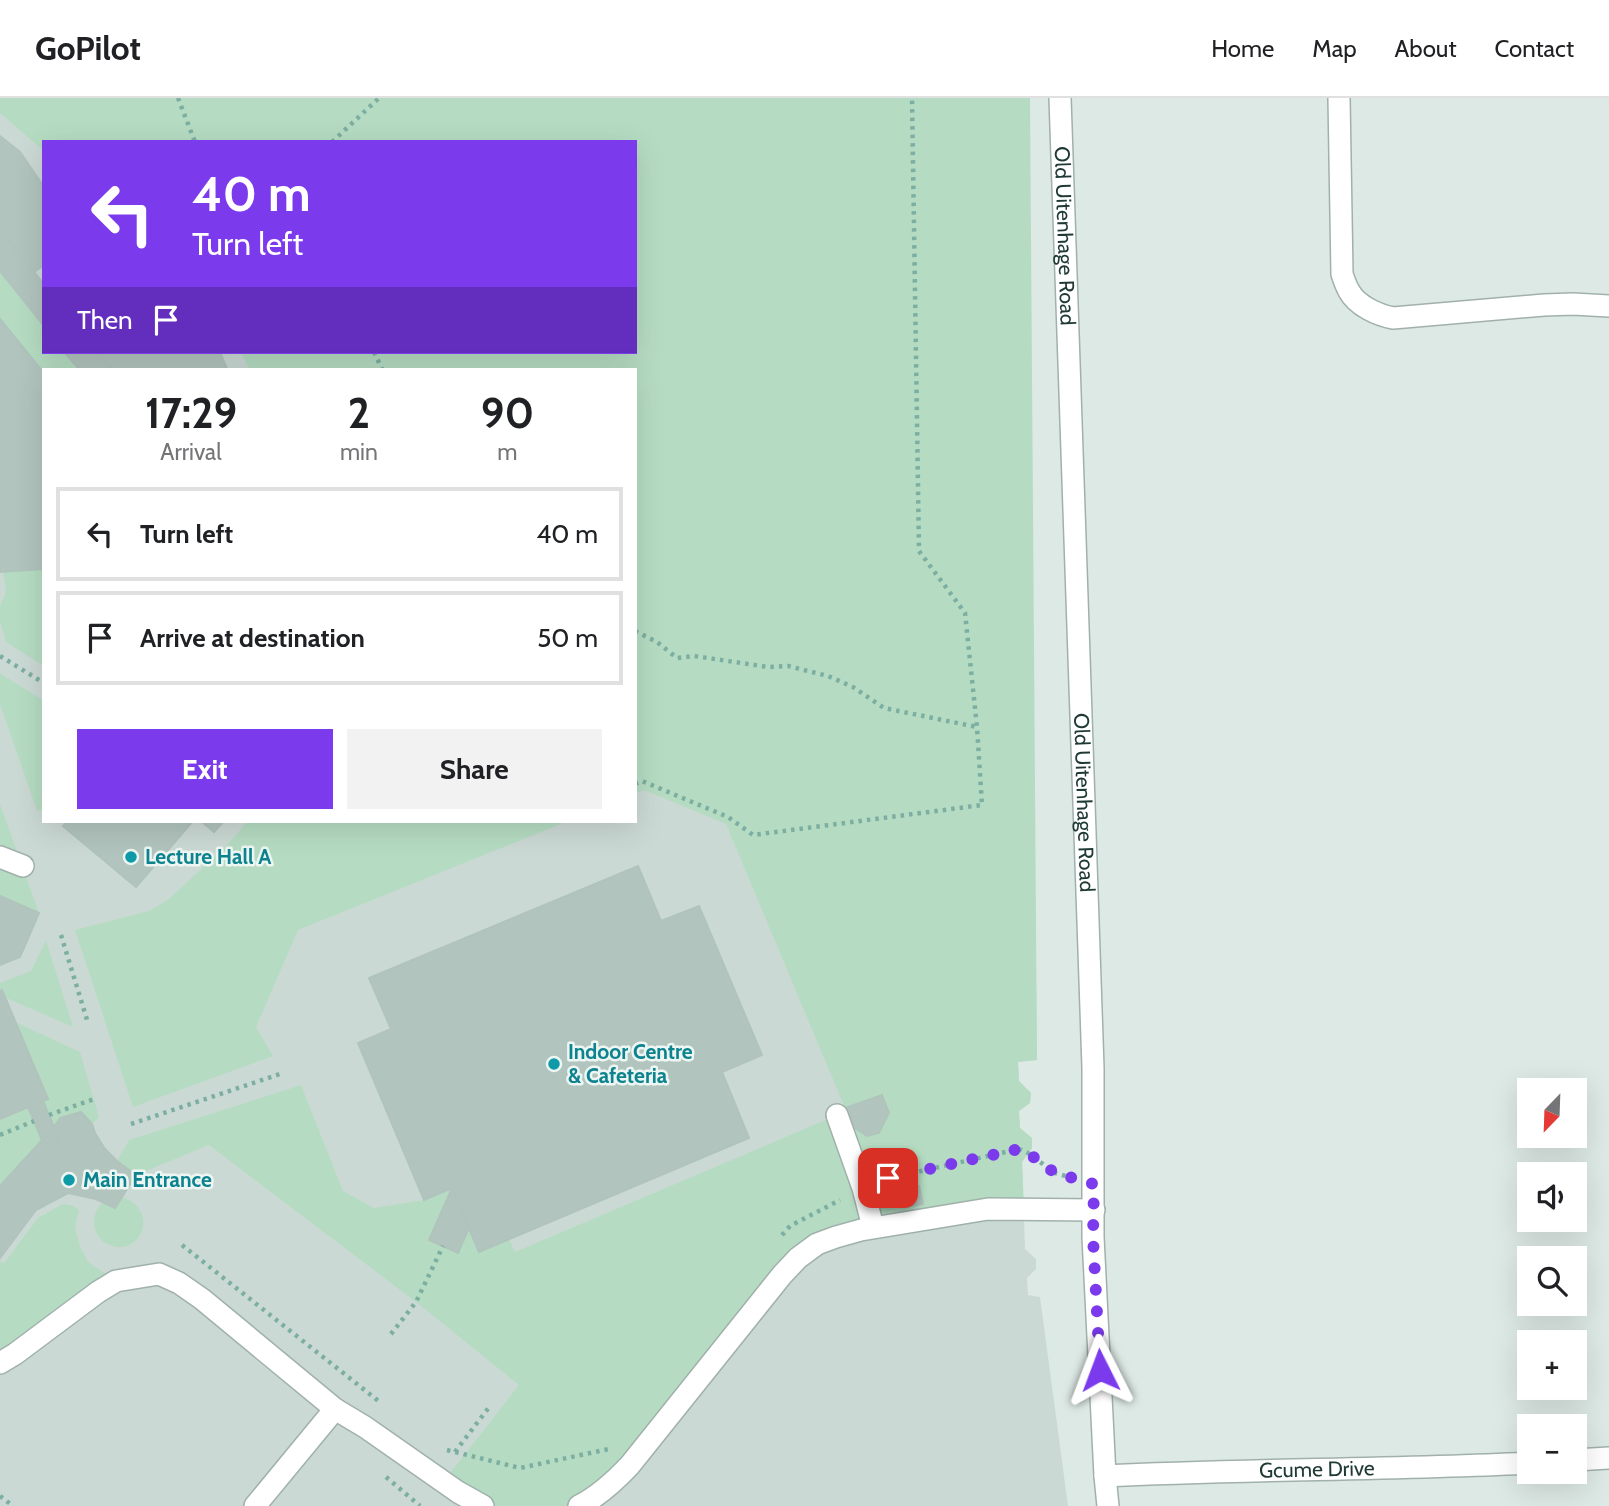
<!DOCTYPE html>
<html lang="en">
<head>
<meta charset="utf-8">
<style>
  body { margin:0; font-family:Cabin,sans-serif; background:#f2f2f2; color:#202124; height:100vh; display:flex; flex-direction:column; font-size:26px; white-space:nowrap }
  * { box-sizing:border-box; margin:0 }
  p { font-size:23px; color:#757577 }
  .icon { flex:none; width:38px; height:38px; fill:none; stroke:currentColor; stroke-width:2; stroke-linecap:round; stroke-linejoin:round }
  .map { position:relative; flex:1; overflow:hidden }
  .side { position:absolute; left:42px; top:270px; width:595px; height:455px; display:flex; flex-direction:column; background:#fff; border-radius:0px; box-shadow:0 7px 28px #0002 }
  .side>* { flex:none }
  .banner { position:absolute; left:42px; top:42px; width:595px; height:214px; border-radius:0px; box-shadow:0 7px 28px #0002; background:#7c3aed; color:#fff; overflow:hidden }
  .needle { width:46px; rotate:203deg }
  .tools { position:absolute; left:1517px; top:980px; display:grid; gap:14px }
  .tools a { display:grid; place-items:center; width:70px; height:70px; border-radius:0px; background:#fff; box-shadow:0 7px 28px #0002; font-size:35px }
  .pin { position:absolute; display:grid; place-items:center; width:60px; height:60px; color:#fff; margin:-30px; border-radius:14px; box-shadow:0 4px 10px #0006 }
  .me { position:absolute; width:77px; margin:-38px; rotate:357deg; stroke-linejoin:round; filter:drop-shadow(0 0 5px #0008) }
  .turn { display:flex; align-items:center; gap:24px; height:147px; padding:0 35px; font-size:32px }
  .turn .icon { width:91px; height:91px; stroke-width:2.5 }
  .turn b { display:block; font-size:49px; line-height:60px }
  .then { display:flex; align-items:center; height:66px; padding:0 35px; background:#0003; gap:14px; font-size:26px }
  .eta { display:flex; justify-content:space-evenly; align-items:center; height:119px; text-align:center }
  .eta b { font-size:42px; font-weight:800; line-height:49px }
  .button { display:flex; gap:14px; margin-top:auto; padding:14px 35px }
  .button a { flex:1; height:80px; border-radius:0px; background:#7c3aed; color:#fff; font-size:28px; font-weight:800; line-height:80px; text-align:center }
  .button a+a { background:#f2f2f2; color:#202124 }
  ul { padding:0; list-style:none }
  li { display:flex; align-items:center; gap:21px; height:94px; margin:0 14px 10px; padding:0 21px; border:4px solid #e0e0e0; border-radius:0px }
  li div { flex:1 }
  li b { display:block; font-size:26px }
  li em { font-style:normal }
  header { display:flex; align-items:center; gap:42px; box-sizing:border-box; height:98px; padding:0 35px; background:#fff; border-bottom:2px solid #e0e0e0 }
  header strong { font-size:33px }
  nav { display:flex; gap:38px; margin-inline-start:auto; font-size:24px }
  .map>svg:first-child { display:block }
  .built { fill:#cbd9d4; fill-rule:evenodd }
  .green { fill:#b5dcc2 }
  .building { fill:#b2c4be; stroke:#b0c3bc; stroke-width:2 }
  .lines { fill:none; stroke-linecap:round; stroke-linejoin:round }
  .minor-casing { stroke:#a0b1ac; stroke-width:24 }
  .path { stroke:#7daea2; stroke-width:4.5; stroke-dasharray:3.5 5; stroke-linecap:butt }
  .minor { stroke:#fff; stroke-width:21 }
  .route { stroke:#7c3aed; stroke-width:12; stroke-dasharray:0 21.6 }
  .culture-dot { fill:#0f9aa8; stroke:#edf6f2; stroke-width:2.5 }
  .labels { text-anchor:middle; stroke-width:5; stroke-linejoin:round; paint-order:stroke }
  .street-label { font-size:21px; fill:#1f3934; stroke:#edf6f2 }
  .culture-label { font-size:21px; font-weight:bold; fill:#0d838f; stroke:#edf6f2; text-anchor:start }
</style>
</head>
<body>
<header>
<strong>GoPilot</strong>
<nav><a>Home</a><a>Map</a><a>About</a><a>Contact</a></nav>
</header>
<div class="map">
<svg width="1609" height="1408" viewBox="0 0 1609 1408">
  <rect width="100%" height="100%" fill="#dde9e5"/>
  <path class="built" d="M0,0H1026L1037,962L1018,964L1019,983L1031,995L1030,1005L1019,1013L1020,1030L1032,1040V1050L1022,1064L1025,1151L1036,1161V1171L1027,1180L1028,1197L1040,1199L1068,1408H0ZM44,44H635V254H44ZM44,271H635V723H44Z"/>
  <path class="green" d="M0,0H1030L1037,962L1018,964L1019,983L1031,995L1030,1005L1019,1013L1020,1030L1032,1040V1050L1022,1064L1024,1111L816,1146L630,1367L579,1408H483L444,1383L519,1287L416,1204L209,1047L136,1077L117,1063L129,1042L301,987L343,1093L374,1110L424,1102L452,1090L430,1142L469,1130L479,1153L509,1141L515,1154L828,1021L851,1027L867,1038L879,1035L889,1015L882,997L845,1010L726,726L644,692L635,696V271H249L241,254H635V44H44V53L0,15Z
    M0,173L44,228V254H64L79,271H44V275L0,221Z
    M43,471L44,474V568L6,544L0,523V508L6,494L3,474Z
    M0,575L44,603V711L37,713L0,606Z
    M0,706L39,815L0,798Z
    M248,723H568L298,832L256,929L273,958L133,1009L75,832L149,813L169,801L228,746Z
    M46,842L73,929L4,899L0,893V885L31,873Z
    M15,924L80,954L99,1019L92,1026L81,1014L61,1020L54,1029L43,1003L48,1001Z
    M28,1009L42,1042L0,1089V1021Z
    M121,1099C160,1110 142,1157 112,1148C105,1146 99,1141 96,1134C91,1123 95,1113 103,1104L115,1110Z
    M63,1106L74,1108L79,1113L75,1129L80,1148L88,1164L116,1183L0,1265V1163L4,1165L38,1120Z"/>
  <path class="building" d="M0,38L20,54L44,89V167L34,174L0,132Z
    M0,132L44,186V228L0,173Z
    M0,221L44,275V474L43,471L0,474Z
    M64,254H98L111,271H79Z
    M98,254H220L227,271H111Z
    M67,723H193L136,789L63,728Z
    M201,723H224L214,734Z
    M638,768L661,823L699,808L762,957L722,974L749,1040L479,1154L452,1090L424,1102L358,945L391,931L369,880Z
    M0,798L39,815L20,859L0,867Z
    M2,892L48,1001L0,1021V893Z
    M882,997L889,1015L879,1035L867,1038L851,1027L845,1010Z
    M43,1003L59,1041L44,1047L28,1009Z
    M81,1014L92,1026L95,1035L105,1051L117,1063L136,1077L115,1110L96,1101L68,1095L36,1112L0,1160V1088L42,1042L44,1047L59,1041L54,1029L60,1020Z
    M919,1088L923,1106L905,1109L902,1091Z
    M452,1090L469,1130L458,1155L429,1142Z"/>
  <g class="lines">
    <g class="minor-casing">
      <g id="minor">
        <path id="s1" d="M1060,0L1093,970V1139L1105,1378L1108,1408"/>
        <path d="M1339,0L1342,176C1344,182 1346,188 1349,193C1357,208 1378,217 1393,220L1544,207L1573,206L1609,208"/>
        <path d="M0,759L23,768"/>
        <path d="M837,1017L863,1090L873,1129"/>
        <path d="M0,1265L15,1256L98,1194L116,1183L159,1176L179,1185L202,1201L335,1311L365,1329L458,1394L483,1408"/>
        <path d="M1575,1362L1609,1360"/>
        <path id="s2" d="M1105,1378C1246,1371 1388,1372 1530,1365"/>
        <path d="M255,1408L335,1311"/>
        <path d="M579,1408C599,1398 615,1383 630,1367L782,1177L798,1160L817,1146L836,1139L861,1132L988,1111L1094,1112"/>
      </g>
    </g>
    <path class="path" d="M178,0L195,44
      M332,44L379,0
      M374,254L382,271
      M635,533L657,544L677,560L694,558L768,569L788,568L828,578L853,589L884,610L977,629
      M0,558L44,585
      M635,686L642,683L728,719L753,737L982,707L977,629L965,515L919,453L912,0
      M61,837L88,925
      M49,1017L94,1001
      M131,1026L280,976
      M0,1037L34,1023
      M886,1081L1019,1051L1028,1055L1055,1075L1069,1079
      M782,1137L790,1128L840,1102
      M182,1147L381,1305
      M391,1236L416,1204L443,1148
      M447,1352L520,1370L609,1351
      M455,1354L490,1308
      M386,1379L420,1408
      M0,1398L13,1408"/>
    <use href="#minor" class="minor"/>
  </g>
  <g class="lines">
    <path class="route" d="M888,1080L1019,1051L1028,1055L1055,1075L1094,1086L1093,1139L1100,1272"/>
  </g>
  <g class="culture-dot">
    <circle cx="131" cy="759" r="7"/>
    <circle cx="554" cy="966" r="7"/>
    <circle cx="69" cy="1082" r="7"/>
  </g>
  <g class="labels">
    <g class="street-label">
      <text dy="7" stroke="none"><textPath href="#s1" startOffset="138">Old Uitenhage Road</textPath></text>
      <text dy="7" stroke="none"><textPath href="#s1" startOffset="705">Old Uitenhage Road</textPath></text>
      <text dy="7" stroke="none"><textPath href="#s2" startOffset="212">Gcume Drive</textPath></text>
    </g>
    <g class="culture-label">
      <text x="145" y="766">Lecture Hall A</text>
      <text x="568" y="961">Indoor Centre<tspan x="568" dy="24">&amp; Cafeteria</tspan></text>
      <text x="83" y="1089">Main Entrance</text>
    </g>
  </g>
</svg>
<div class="tools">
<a><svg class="needle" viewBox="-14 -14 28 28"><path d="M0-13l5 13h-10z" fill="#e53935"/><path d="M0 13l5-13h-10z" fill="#757577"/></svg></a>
<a><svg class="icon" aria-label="sound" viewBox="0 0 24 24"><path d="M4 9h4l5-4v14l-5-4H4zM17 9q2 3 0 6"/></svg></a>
<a><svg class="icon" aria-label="search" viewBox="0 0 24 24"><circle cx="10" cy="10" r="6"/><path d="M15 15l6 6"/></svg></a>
<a>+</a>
<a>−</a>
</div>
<div class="pin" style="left:888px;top:1080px;background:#d93025"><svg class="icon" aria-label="arrive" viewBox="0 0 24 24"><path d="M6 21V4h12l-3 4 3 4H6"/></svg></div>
<svg class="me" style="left:1100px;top:1272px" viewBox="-20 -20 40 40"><path d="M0-17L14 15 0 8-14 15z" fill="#7c3aed" stroke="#fff" stroke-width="4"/></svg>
<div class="banner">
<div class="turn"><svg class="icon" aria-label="left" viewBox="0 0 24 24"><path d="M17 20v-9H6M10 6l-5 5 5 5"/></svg><div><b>40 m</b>Turn left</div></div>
<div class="then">Then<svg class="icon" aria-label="arrive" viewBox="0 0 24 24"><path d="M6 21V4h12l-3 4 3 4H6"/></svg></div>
</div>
<section class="side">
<div class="eta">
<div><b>17:29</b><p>Arrival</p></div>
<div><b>2</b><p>min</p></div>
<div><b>90</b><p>m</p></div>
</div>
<ul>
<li><svg class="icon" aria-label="left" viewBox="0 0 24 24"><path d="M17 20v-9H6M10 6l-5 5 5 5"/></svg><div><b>Turn left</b></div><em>40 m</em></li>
<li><svg class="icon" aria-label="arrive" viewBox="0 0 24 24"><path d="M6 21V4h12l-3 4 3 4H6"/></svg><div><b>Arrive at destination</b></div><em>50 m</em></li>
</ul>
<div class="button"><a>Exit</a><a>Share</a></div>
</section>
</div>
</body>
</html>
